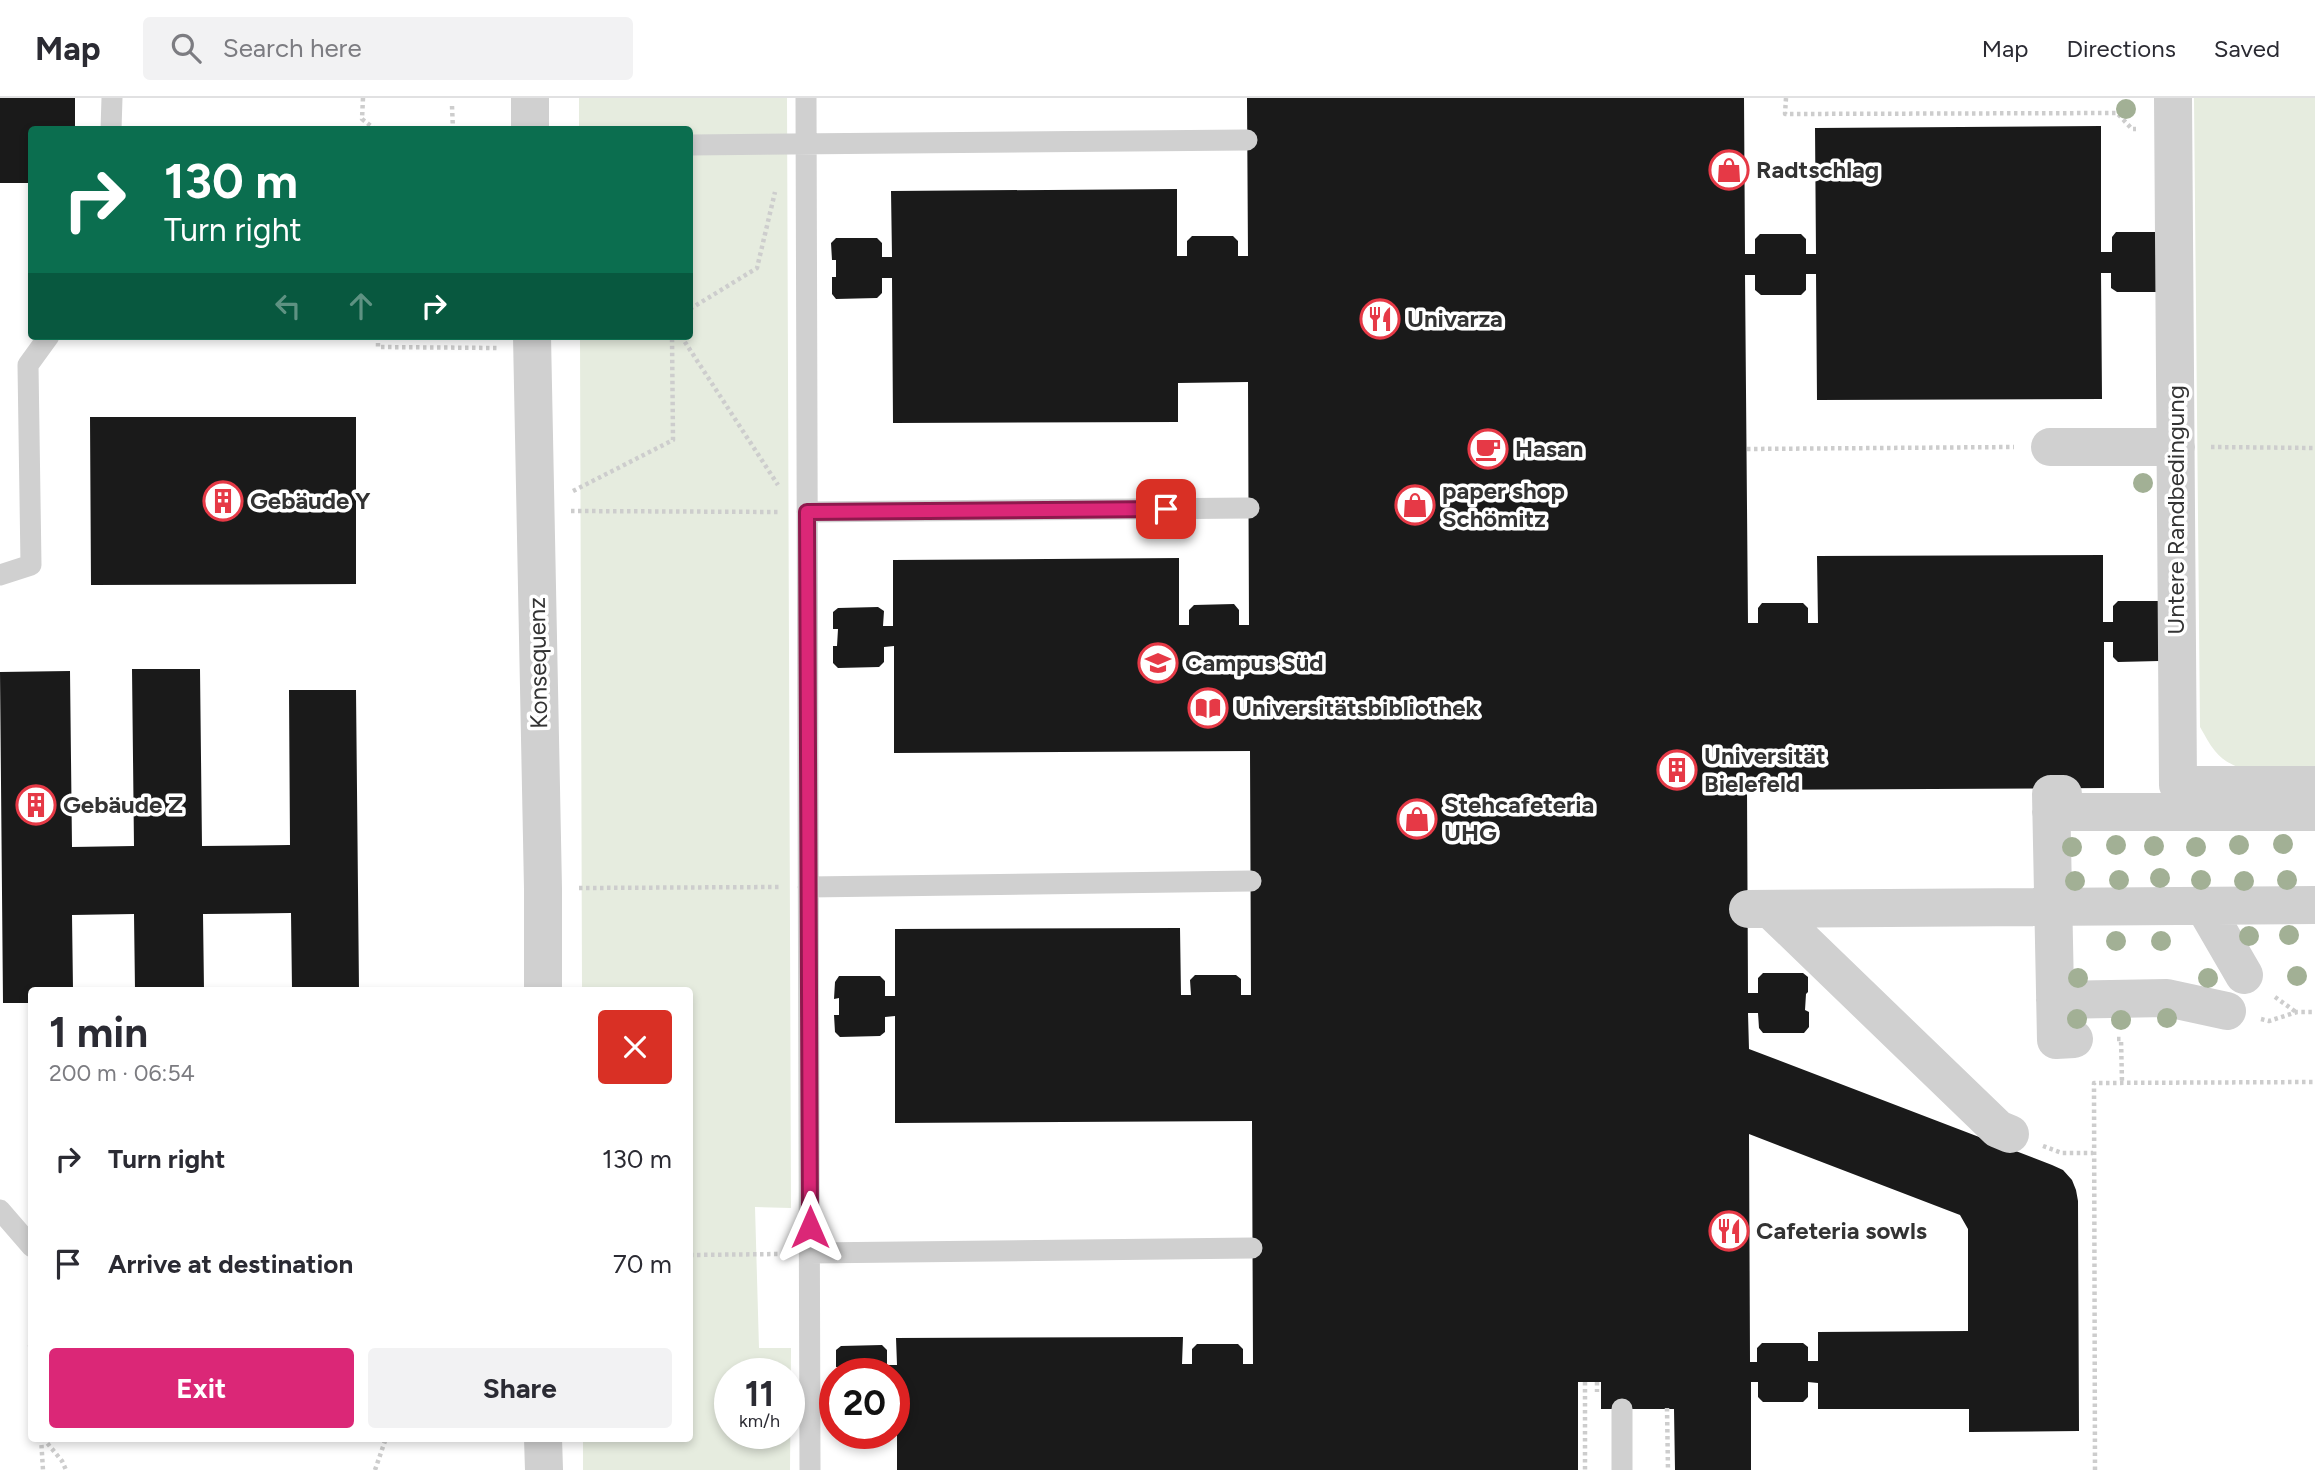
<!DOCTYPE html>
<html lang="en">
<head>
<meta charset="utf-8">
<style>
  body { margin:0; font-family:Figtree,sans-serif; background:#f2f2f3; color:#2b2b33; height:100vh; display:flex; flex-direction:column; font-size:26px; white-space:nowrap }
  * { box-sizing:border-box; margin:0 }
  p { font-size:23px; color:#7c7c81 }
  .icon { flex:none; width:38px; height:38px; fill:none; stroke:currentColor; stroke-width:2; stroke-linecap:round; stroke-linejoin:round }
  .map { position:relative; flex:1; overflow:hidden }
  .sheet { position:absolute; left:28px; top:889px; width:665px; height:455px; display:flex; flex-direction:column; background:#fff; border-radius:7px; box-shadow:0 4px 10px #0003 }
  .sheet>* { flex:none }
  .hud { position:absolute; left:28px; top:28px; width:665px; height:214px; border-radius:7px; box-shadow:0 4px 10px #0003; background:#0b6e4f; color:#fff; overflow:hidden }
  .speed { position:absolute; left:714px; top:1260px; display:flex; gap:14px; font-size:35px; font-weight:700; text-align:center }
  .speed>* { display:grid; place-content:center; width:91px; height:91px; border-radius:50%; background:#fff; box-shadow:0 4px 10px #0003; line-height:1 }
  .speed small { font-size:18px; font-weight:400 }
  .speed .limit { border:10px solid #d22; background:#fff; color:#111 }
  .pin { position:absolute; display:grid; place-items:center; width:60px; height:60px; color:#fff; margin:-30px; border-radius:14px; box-shadow:0 4px 10px #0006 }
  .me { position:absolute; width:77px; margin:-38px; rotate:0deg; stroke-linejoin:round; filter:drop-shadow(0 0 5px #0008) }
  .turn { display:flex; align-items:center; gap:24px; height:147px; padding:0 21px; font-size:32px }
  .turn .icon { width:91px; height:91px; stroke-width:2.5 }
  .turn b { display:block; font-size:49px; line-height:60px }
  .lanes { display:flex; align-items:center; height:66px; padding:0 21px; background:#0003; justify-content:center; gap:35px; direction:ltr }
  .lanes .off { opacity:.35 }
  .round { display:grid; place-items:center; flex:none; width:74px; height:74px; border-radius:7px; background:#f2f2f3 }
  .head { display:flex; align-items:center; justify-content:space-between; height:119px; padding:0 21px }
  h1 { font-size:42px; font-weight:700; line-height:52px }
  .primary-button { display:flex; gap:14px; margin-top:auto; padding:14px 21px }
  .primary-button a { flex:1; height:80px; border-radius:7px; background:#db2777; color:#fff; font-size:28px; font-weight:700; line-height:80px; text-align:center }
  .primary-button a+a { background:#f2f2f3; color:#2b2b33 }
  ul { padding:0; list-style:none }
  li { display:flex; align-items:center; gap:21px; height:105px; padding:0 21px }
  li div { flex:1 }
  li b { display:block; font-size:26px }
  li em { font-style:normal }
  header { display:flex; align-items:center; gap:42px; box-sizing:border-box; height:98px; padding:0 35px; background:#fff; border-bottom:2px solid #e1e1e2 }
  header strong { font-size:33px }
  nav { display:flex; gap:38px; margin-inline-start:auto; font-size:24px }
  .search { width:490px; height:63px; background:#f2f2f3; display:flex; align-items:center; gap:18px; box-sizing:border-box; padding:0 24px; border-radius:7px; color:#7c7c81; font-size:26px }
  .map>svg:first-child { display:block }
  .green { fill:#e6ecdf; fill-rule:evenodd }
  .building { fill:#1a1a1a; fill-rule:evenodd }
  .lines { fill:none; stroke-linecap:round; stroke-linejoin:round }
  .path { stroke:#cdcdcd; stroke-width:4.5; stroke-dasharray:3.5 3.5; stroke-linecap:butt }
  .lane { stroke:#d0d0d0; stroke-width:21 }
  .street { stroke:#d0d0d0; stroke-width:38 }
  .tree { fill:#a2b095 }
  .route-casing { stroke:#8e194d; stroke-width:18 }
  .route { stroke:#db2777; stroke-width:12 }
  .labels { text-anchor:middle; stroke-width:7; stroke-linejoin:round; paint-order:stroke }
  .poi-label { font-size:24px; font-weight:bold; fill:#333; stroke:#fff; text-anchor:start }
  .street-label { font-size:24px; fill:#333; stroke:#fff }
</style>
</head>
<body>
<header>
<strong>Map</strong>
<div class="search"><svg class="icon" aria-label="search" viewBox="0 0 24 24"><circle cx="10" cy="10" r="6"/><path d="M15 15l6 6"/></svg>Search here</div>
<nav><a>Map</a><a>Directions</a><a>Saved</a></nav>
</header>
<div class="map">
<svg width="2315" height="1372" viewBox="0 0 2315 1372">
  <rect width="100%" height="100%" fill="#fff"/>
  <path class="green" d="M579,0H787L791,1110L755,1109L759,1250H791L790,1372H583V1341L690,1340V892H582L580,238H690V32L579,31ZM730,1276H789V1335H730Z
    M2194,0H2315V675C2283,675 2238,681 2215,653C2209,646 2205,637 2200,629Z"/>
  <path class="building" d="M0,0H75V32H32V85H0Z
    M1247,0H1744L1745,156H1755V141L1760,136H1801L1806,141V156H1816L1815,30L2101,28V154H2112V139L2116,134H2157V194H2117L2111,190V175H2101L2102,301L1817,302L1816,176H1806V192L1801,197H1761L1755,192V177H1745L1748,525H1758V510L1762,505H1803L1808,510V525H1818L1817,458L2103,457V524H2113V508L2118,503H2159V563L2118,564L2113,559V544H2104V690L1747,692L1748,895H1758V880L1763,875H1803L1808,879V894L1806,896L1805,912L1809,914V929L1804,935H1763L1759,930L1758,915H1748L1749,951L2052,1067L2063,1072L2072,1082L2076,1092L2078,1103L2079,1333L1969,1334V1311H1818V1285L1808,1284V1299L1803,1304H1763L1758,1299V1284H1751V1372H1675L1674,1311H1601V1284H1578V1372H897V1288H894V1276H841V1269H836V1252L841,1248L882,1247L887,1252V1267H897L896,1240L1183,1239L1182,1266H1192V1251L1197,1246H1238L1243,1251V1266H1253L1252,1023L895,1025V918L885,919V934L880,938L840,939L835,934L834,917H839V900L834,901L835,884L839,878H880L885,883V898H895V831L1180,830L1181,897H1191L1190,882L1195,877H1236L1241,881V897H1251L1250,653L894,655V548L884,549V564L879,569L838,570L833,565V548H837L838,531H833V514L838,510L878,509L884,513L883,528H893V462L1179,460V527H1189V512L1194,507L1234,506L1239,512V527H1249L1248,284L1178,285V324L893,325L892,180H882V195L877,200L836,201L832,196V179H836V162H832L831,145L836,140H877L882,145V159H892L891,93L1177,91V158H1187V143L1192,138H1233L1238,143V158H1248ZM1749,1036L1960,1117L1968,1131V1233L1818,1234V1263H1808V1249L1803,1245H1762L1757,1250V1264H1750Z
    M90,319H356V486L91,487Z
    M132,571H200L202,748L290,747L289,592H356L359,892H292L291,815L203,816L204,892H135L134,816L72,817L73,892H32V905H3L0,574L70,573L72,749L134,748Z"/>
  <g class="lines">
    <path class="path" d="M363,0L362,21L376,32
      M1786,0L1785,16L2117,15L2132,31H2136
      M452,8L453,32
      M690,211L757,170L775,94
      M378,238V249L497,250
      M681,238L778,387
      M2211,349L2315,350
      M1747,351L2014,349
      M573,393L673,342L672,238
      M571,413L779,414
      M579,790L780,789
      M2275,899L2296,914
      M2261,921L2269,923L2297,914H2315
      M2117,941H2121L2122,984
      M2043,1048L2062,1055H2093
      M690,1157L780,1156
      M30,1247L32,1263
      M1585,1284V1372
      M1597,1284V1294
      M1667,1310L1668,1372
      M41,1340L43,1372
      M43,1340L62,1363L66,1372
      M375,1372L386,1340
      M2095,1372L2094,985L2315,984"/>
    <path class="lane" d="M806,0L810,1372
      M111,32L112,0
      M690,47L1247,42
      M807,414L1249,410
      M0,477L31,467L28,267L49,238
      M808,789L1251,783
      M0,1112L32,1149
      M810,1155L1252,1150
      M1622,1311V1372"/>
    <path class="street" d="M530,0V32
      M2173,0L2178,687H2315
      M532,238L543,791V892
      M2050,349H2176
      M2063,696H2051L2056,942L2074,941
      M2051,714H2315
      M2204,808L2244,877
      M1748,811L2315,807
      M1770,811L1998,1031L2010,1036
      M2055,902L2167,900L2227,913
      M543,1340L544,1372"/>
  </g>
  <g class="tree">
    <circle cx="2126" cy="11" r="10"/>
    <circle cx="2143" cy="385" r="10"/>
    <circle cx="2283" cy="746" r="10"/>
    <circle cx="2116" cy="747" r="10"/>
    <circle cx="2239" cy="747" r="10"/>
    <circle cx="2154" cy="748" r="10"/>
    <circle cx="2072" cy="749" r="10"/>
    <circle cx="2196" cy="749" r="10"/>
    <circle cx="2160" cy="780" r="10"/>
    <circle cx="2119" cy="782" r="10"/>
    <circle cx="2201" cy="782" r="10"/>
    <circle cx="2287" cy="782" r="10"/>
    <circle cx="2075" cy="783" r="10"/>
    <circle cx="2244" cy="783" r="10"/>
    <circle cx="2289" cy="837" r="10"/>
    <circle cx="2249" cy="838" r="10"/>
    <circle cx="2116" cy="843" r="10"/>
    <circle cx="2161" cy="843" r="10"/>
    <circle cx="2297" cy="878" r="10"/>
    <circle cx="2078" cy="880" r="10"/>
    <circle cx="2208" cy="880" r="10"/>
    <circle cx="2167" cy="920" r="10"/>
    <circle cx="2077" cy="921" r="10"/>
    <circle cx="2121" cy="922" r="10"/>
  </g>
  <g class="lines">
    <g class="route-casing">
      <path id="route" d="M810,1129L807,414L1166,411"/>
    </g>
    <use href="#route" class="route"/>
  </g>
  <defs>
    <g id="shop-ring" transform="scale(2.0125)"><circle r="9.5" fill="#fff" stroke="#e63946" stroke-width="1.5"/><path d="M-5-2.5h2.3a2.7 3.5 0 0 1 5.4 0H5L5.5 6h-11ZM-1.5-2.5h3a1.5 2.3 0 0 0-3 0Z" fill="#e63946"/></g>
    <g id="restaurant-ring" transform="scale(2.0125)"><circle r="9.5" fill="#fff" stroke="#e63946" stroke-width="1.5"/><path d="M-5-6h1v4h1v-4h1v4h1v-4h1v5L-1.5 .5V6h-2V.5L-5-1ZM5-6V6H3V1.5H1.5Q1.5-4 5-6Z" fill="#e63946"/></g>
    <g id="cafe-ring" transform="scale(2.0125)"><circle r="9.5" fill="#fff" stroke="#e63946" stroke-width="1.5"/><path d="M-5.5-4.5H6V0H3Q3 3.5 0 3.5H-2.5Q-5.5 3.5-5.5 0ZM3-3.2v2h1.7v-2ZM-6 4.5H4V6H-6Z" fill="#e63946"/></g>
    <g id="building-ring" transform="scale(2.0125)"><circle r="9.5" fill="#fff" stroke="#e63946" stroke-width="1.5"/><path d="M-4-6H4V6H1V3H-1V6H-4ZM-2.5-4.3h1.7v1.8h-1.7ZM.8-4.3h1.7v1.8H.8ZM-2.5-1h1.7V.8h-1.7ZM.8-1h1.7V.8H.8Z" fill="#e63946"/></g>
    <g id="university-ring" transform="scale(2.0125)"><circle r="9.5" fill="#fff" stroke="#e63946" stroke-width="1.5"/><path d="M0-5L7-2L0 1L-7-2ZM-4 1L0 2.5L4 1V4Q0 6-4 4Z" fill="#e63946"/></g>
    <g id="library-ring" transform="scale(2.0125)"><circle r="9.5" fill="#fff" stroke="#e63946" stroke-width="1.5"/><path d="M-6-4Q-3-5.5-.7-3.5V5Q-3 3-6 4ZM6-4Q3-5.5 .7-3.5V5Q3 3 6 4Z" fill="#e63946"/></g>
  </defs>
  <g fill-rule="evenodd">
    <use href="#shop-ring" x="1729" y="72"/>
    <use href="#restaurant-ring" x="1380" y="221"/>
    <use href="#cafe-ring" x="1488" y="351"/>
    <use href="#building-ring" x="223" y="403"/>
    <use href="#shop-ring" x="1415" y="407"/>
    <use href="#university-ring" x="1158" y="565"/>
    <use href="#library-ring" x="1208" y="610"/>
    <use href="#building-ring" x="1677" y="672"/>
    <use href="#building-ring" x="36" y="707"/>
    <use href="#shop-ring" x="1417" y="721"/>
    <use href="#restaurant-ring" x="1729" y="1133"/>
  </g>
  <g class="labels">
    <g class="poi-label">
      <text x="1756" y="80">Radtschlag</text>
      <text x="1407" y="229">Univarza</text>
      <text x="1515" y="359">Hasan</text>
      <text x="1442" y="401">paper shop<tspan x="1442" dy="28">Schömitz</tspan></text>
      <text x="250" y="411">Gebäude Y</text>
      <text x="1185" y="573">Campus Süd</text>
      <text x="1235" y="618">Universitätsbibliothek</text>
      <text x="1704" y="666">Universität<tspan x="1704" dy="28">Bielefeld</tspan></text>
      <text x="63" y="715">Gebäude Z</text>
      <text x="1444" y="715">Stehcafeteria<tspan x="1444" dy="28">UHG</tspan></text>
      <text x="1756" y="1141">Cafeteria sowls</text>
    </g>
    <g class="street-label">
      <text transform="translate(2176 412) rotate(-90)" y="8">Untere Randbedingung</text>
      <text transform="translate(538 565) rotate(-91)" y="8">Konsequenz</text>
    </g>
  </g>
</svg>
<div class="speed"><div>11<small>km/h</small></div><div class="limit">20</div></div>
<div class="pin" style="left:1166px;top:411px;background:#d93025"><svg class="icon" aria-label="arrive" viewBox="0 0 24 24"><path d="M6 21V4h12l-3 4 3 4H6"/></svg></div>
<svg class="me" style="left:810px;top:1129px" viewBox="-20 -20 40 40"><path d="M0-17L14 15 0 8-14 15z" fill="#db2777" stroke="#fff" stroke-width="4"/></svg>
<div class="hud">
<div class="turn"><svg class="icon" aria-label="right" viewBox="0 0 24 24"><path d="M7 20v-9h11M14 6l5 5-5 5"/></svg><div><b>130 m</b>Turn right</div></div>
<div class="lanes"><svg class="icon off" aria-label="left" viewBox="0 0 24 24"><path d="M17 20v-9H6M10 6l-5 5 5 5"/></svg><svg class="icon off" aria-label="ahead" viewBox="0 0 24 24"><path d="M12 20V5M6 11l6-6 6 6"/></svg><svg class="icon" aria-label="right" viewBox="0 0 24 24"><path d="M7 20v-9h11M14 6l5 5-5 5"/></svg></div>
</div>
<section class="sheet">
<div class="head"><div><h1>1 min</h1><p>200 m · 06:54</p></div><a class="round" style="background:#d93025;color:#fff"><svg class="icon" aria-label="close" viewBox="0 0 24 24"><path d="M6 6l12 12M18 6L6 18"/></svg></a></div>
<ul>
<li><svg class="icon" aria-label="right" viewBox="0 0 24 24"><path d="M7 20v-9h11M14 6l5 5-5 5"/></svg><div><b>Turn right</b></div><em>130 m</em></li>
<li><svg class="icon" aria-label="arrive" viewBox="0 0 24 24"><path d="M6 21V4h12l-3 4 3 4H6"/></svg><div><b>Arrive at destination</b></div><em>70 m</em></li>
</ul>
<div class="primary-button"><a>Exit</a><a>Share</a></div>
</section>
</div>
</body>
</html>
